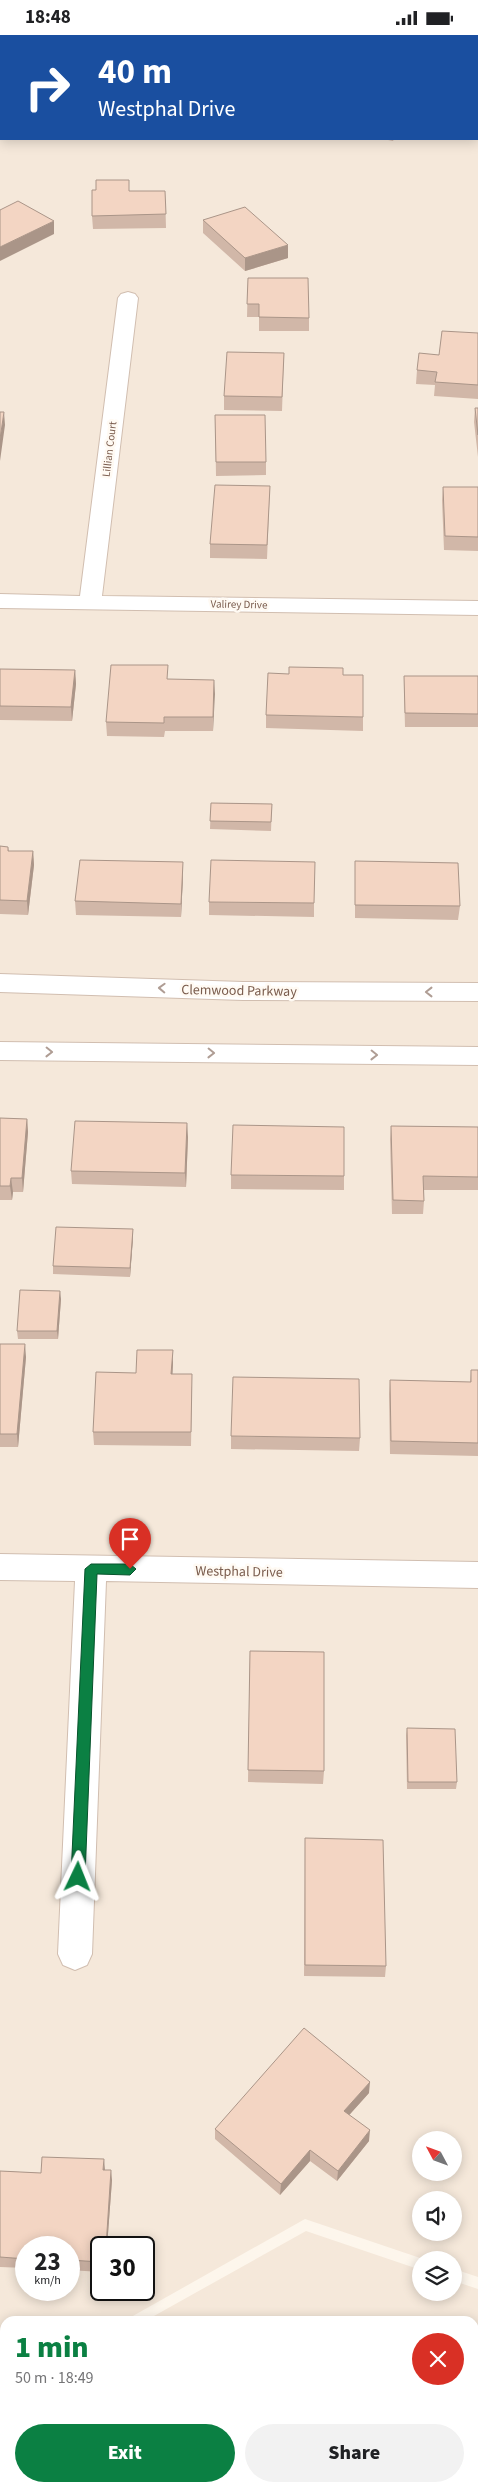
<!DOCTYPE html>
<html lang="en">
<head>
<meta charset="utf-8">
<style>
  body { margin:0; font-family:"Source Sans 3",sans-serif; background:#f2f2f2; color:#202124; height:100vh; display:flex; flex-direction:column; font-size:19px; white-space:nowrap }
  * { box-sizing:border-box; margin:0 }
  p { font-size:16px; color:#757577 }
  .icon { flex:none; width:28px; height:28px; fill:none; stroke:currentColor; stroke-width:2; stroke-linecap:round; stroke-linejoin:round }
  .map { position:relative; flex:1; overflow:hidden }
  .details { position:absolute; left:0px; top:2281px; width:479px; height:176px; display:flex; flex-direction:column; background:#fff; border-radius:15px 15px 0 0; box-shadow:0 2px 12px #0003 }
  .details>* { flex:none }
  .guide { position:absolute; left:0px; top:0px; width:479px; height:105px; box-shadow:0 2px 12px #0003; background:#1a4fa0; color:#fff; overflow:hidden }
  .needle { width:32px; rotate:311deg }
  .buttons { position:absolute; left:412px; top:2096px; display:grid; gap:10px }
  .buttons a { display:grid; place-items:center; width:50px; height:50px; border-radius:50%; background:#fff; box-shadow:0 2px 12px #0003; font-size:25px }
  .speed { position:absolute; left:15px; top:2201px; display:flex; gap:10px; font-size:25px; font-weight:700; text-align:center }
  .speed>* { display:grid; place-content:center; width:65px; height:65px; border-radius:50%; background:#fff; box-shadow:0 2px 12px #0003; line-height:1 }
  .speed small { font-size:12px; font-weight:400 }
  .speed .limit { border:2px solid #111; border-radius:8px; background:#fff; color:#111 }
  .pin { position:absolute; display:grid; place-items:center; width:42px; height:42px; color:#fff; margin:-51px -21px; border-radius:50% 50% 50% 0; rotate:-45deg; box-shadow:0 0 5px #0007 }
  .pin .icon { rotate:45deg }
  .me { position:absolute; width:55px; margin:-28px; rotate:2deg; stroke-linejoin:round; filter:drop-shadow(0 0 4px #0008) }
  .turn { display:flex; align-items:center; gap:18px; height:105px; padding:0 15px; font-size:22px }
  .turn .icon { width:65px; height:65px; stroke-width:2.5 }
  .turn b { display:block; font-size:35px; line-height:42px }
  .round { display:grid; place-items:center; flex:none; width:52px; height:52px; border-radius:26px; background:#f2f2f2 }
  .headline { display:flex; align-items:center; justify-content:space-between; height:85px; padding:0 15px }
  h1 { font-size:30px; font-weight:800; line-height:38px; color:#0b8043 }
  .primary-button { display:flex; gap:10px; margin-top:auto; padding:10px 15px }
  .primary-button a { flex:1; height:58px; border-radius:30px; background:#0b8043; color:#fff; font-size:20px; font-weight:800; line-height:58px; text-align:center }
  .primary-button a+a { background:#f2f2f2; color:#202124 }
  .status { display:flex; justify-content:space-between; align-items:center; height:35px; padding:0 25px; background:#fff; direction:ltr }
  .status svg { height:14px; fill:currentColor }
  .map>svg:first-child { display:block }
  .residential { fill:#f5e8da; fill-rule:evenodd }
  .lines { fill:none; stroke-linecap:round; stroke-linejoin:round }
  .minor-casing { stroke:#d1beb0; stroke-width:2 }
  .tertiary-casing { stroke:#d1beb0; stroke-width:2 }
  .minor { fill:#fff; fill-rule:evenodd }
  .tertiary { fill:#fff; fill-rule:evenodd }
  .wall { fill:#d1b7a8 }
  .shaded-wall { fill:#aa9588 }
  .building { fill:#f3d5c3; stroke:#aa9588 }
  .oneway { stroke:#af9d94 }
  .route { fill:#0b8043; stroke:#07532c }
  .labels { text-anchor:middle; stroke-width:5; stroke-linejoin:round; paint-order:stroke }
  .far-street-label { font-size:11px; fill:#7a5c4d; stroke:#fffaf3 }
  .street-label { font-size:14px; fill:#7a5c4d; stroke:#fffaf3 }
</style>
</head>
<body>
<div class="status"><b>18:48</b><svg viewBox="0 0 49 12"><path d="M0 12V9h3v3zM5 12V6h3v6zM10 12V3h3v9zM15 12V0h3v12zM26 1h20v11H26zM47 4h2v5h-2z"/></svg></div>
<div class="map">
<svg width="478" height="2457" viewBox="0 0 478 2457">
  <rect width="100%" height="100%" fill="#fdf6ec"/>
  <path class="residential" d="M0,0H478V2242L454,2234V2225H426L305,2184L124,2286H5V2353L0,2356ZM1,1H478V104H1ZM421,2105H454V2138H421ZM421,2165H454V2198H421ZM26,2212H69V2255H26ZM101,2212H144V2255H101Z
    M306,2196L421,2235V2258H454V2246L478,2254V2457H0V2368L5,2365V2452H474V2286H145Z"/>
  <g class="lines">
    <g class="minor-casing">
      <path id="minor" d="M254,0H277V1H254Z
        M128,257L135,259L138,263L102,561L478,566V580L0,573V559L80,561L118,263L121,259Z
        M0,1519L478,1527V1553L106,1546L92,1919L87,1930L75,1935L63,1930L58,1919L75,1546L0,1545Z"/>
    </g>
    <g class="tertiary-casing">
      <path id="tertiary" d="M0,939L243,947L478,948V966L243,965L0,957Z
        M0,1007L478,1012V1030L0,1025Z"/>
    </g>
    <use href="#minor" class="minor"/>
    <use href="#tertiary" class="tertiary"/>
  </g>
  <path class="wall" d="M383,104H394L393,106Z
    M96,155L130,156H165L166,193L93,194L92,181Z
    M203,185L288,223L245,236L203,198Z
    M248,243L309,283V296H259V282H247Z
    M478,298V364L434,361L435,350L416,349L417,335L439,320Z
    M284,318L282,376L224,375V361Z
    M475,373H478V422L474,387Z
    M215,380L266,427V440L216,441Z
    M270,451L267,524L210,523V509Z
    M443,452H478V516L444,515L442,465Z
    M0,634L75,635L76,649L72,686L0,685Z
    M404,641H478V692H405L404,654Z
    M168,645H214L213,696H165L164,702L107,701L106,687Z
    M266,680L363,682V696L266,693Z
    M211,768L272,769L271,796L210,794Z
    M0,811L8,812L9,816H33L34,830L28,880L0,879Z
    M355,826L460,871L458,885L355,883Z
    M183,841L181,882L76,880L75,866Z
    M209,867L314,868V882L209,880Z
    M0,1083L27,1084L28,1097L23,1157H13L12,1165H0Z
    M391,1091L478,1092V1155H424V1166L423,1179H392L390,1104Z
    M188,1102L186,1152L72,1149L71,1136Z
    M231,1140L344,1141V1155L231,1154Z
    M133,1194V1203L130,1242L53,1239V1231Z
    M61,1264L58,1304H18L17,1296Z
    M0,1309L26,1322L18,1412H0Z
    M173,1328L172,1339L192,1352L191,1411L94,1410L93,1397L136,1338Z
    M471,1335H478V1421L390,1419L389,1359L390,1345L470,1347Z
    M231,1401L360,1403L359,1416L231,1414Z
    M250,1616L324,1736L323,1749L248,1747Z
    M407,1693L457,1747L456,1754H407L406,1700Z
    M305,1803L386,1931L385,1942L304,1941Z
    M369,2058L349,2080L369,2106L337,2146L310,2126L280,2160L215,2104V2094Z
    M105,2135L112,2145L107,2212H101V2237L69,2235V2212H26V2233L0,2232V2136L41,2138Z"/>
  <path class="shaded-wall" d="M4,0H12V1H3Z
    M1,4V17L0,19V5Z
    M54,186V199L0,226V212Z
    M288,210V223L245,236V223Z
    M4,377L5,390L0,426V404Z
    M75,635L76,649L72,686L71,672Z
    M214,645L215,659L213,696V682Z
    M33,816L34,830L28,880L27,866Z
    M183,827V841L181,882V869Z
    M27,1084L28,1097L23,1157L22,1143Z
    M187,1088L188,1102L186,1152L185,1138Z
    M11,1143L13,1157L12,1165L10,1151Z
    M133,1194V1203L130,1242V1233Z
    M60,1256L61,1264L58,1304L57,1296Z
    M25,1309L26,1322L18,1412L17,1399Z
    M173,1315V1328L172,1352L171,1339Z
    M370,2047L369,2058L343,2087L344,2076Z
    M370,2095L369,2106L337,2146L338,2136Z
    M310,2115V2126L280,2160L281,2149Z
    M104,2124L105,2135L104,2146L103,2135Z
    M111,2135L112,2145L107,2212H106Z"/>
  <path class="building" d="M0,0H4L3,1H1V4L0,5Z
    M40,0H74L82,1H39Z
    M96,145H129V156H165L166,179L92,181V155H96Z
    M18,166L54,186L0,212V175Z
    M245,172L288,210L245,223L203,185Z
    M248,243H308L309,283L259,282V269H247Z
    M442,296L478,298V350L435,347L437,337L417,335L419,318L439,320Z
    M227,317L284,318L282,362L224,361Z
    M475,373H478V400Z
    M0,377H4L0,404Z
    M215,380H265L266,427H216Z
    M215,450L270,451L267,510L210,509Z
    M443,452H478V502L445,501Z
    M111,630H168L167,644L214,645L213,682H164V688L106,687Z
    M289,632L343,633V640H363V682L266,680L268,638L289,639Z
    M0,634L75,635L71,672L0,671Z
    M404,641H478V679L405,678Z
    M211,768L272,769L271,787L210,786Z
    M0,811L8,812V816H33L27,866L0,865Z
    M80,825L183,827L181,869L75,866Z
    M211,825L315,827L314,868L209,867Z
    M355,826L458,828L460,871L355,870Z
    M0,1083L27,1084L22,1143H11L10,1151H0Z
    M75,1086L187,1088L185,1138L71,1136Z
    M233,1090L344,1092V1141L231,1140Z
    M391,1091L478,1092V1142L423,1141L424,1166L393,1165Z
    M56,1192L133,1194L130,1233L53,1231Z
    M20,1255L60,1256L57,1296H17Z
    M0,1309H25L17,1399H0Z
    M137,1315H173L171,1339H192L191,1397H93L96,1337L136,1338Z
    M471,1335H478V1408L391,1406L390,1345L471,1347Z
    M233,1342L359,1344L360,1403L231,1401Z
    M250,1616L324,1617V1736L248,1735Z
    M407,1693L455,1694L457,1747H408Z
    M305,1803L383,1805L386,1931L305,1930Z
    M304,1993L370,2047L344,2076L370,2095L338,2136L310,2115L281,2149L215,2094Z
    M42,2122L104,2124L103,2135H111L106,2212H101V2227L69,2225V2212H26V2224L0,2222V2136L41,2138Z
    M383,2453L385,2457H374Z"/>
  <defs><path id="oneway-chevron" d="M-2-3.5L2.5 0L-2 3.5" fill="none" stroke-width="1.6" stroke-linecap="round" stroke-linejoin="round" transform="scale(1.25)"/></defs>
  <g class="oneway">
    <use href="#oneway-chevron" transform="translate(162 953) rotate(-178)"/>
    <use href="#oneway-chevron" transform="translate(429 957) rotate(-180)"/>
    <use href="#oneway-chevron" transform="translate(49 1017) rotate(1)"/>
    <use href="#oneway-chevron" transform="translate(211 1018) rotate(1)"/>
    <use href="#oneway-chevron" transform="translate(374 1020) rotate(1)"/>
  </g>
  <path class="route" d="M91,1529H130L136,1534L130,1540L97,1539L85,1842L83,1847L78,1848L73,1847L71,1842L85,1534Z"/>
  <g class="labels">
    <g class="far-street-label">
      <text transform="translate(109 414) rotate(-83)" y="4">Lillian Court</text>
      <text transform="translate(239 569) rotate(1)" y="4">Valirey Drive</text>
    </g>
    <g class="street-label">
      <text transform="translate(239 955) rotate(1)" y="5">Clemwood Parkway</text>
      <text transform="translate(239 1536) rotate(1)" y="5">Westphal Drive</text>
    </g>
  </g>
</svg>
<div class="buttons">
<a><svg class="needle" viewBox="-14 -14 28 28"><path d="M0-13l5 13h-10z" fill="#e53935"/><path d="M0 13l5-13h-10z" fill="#757577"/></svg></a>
<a><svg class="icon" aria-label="sound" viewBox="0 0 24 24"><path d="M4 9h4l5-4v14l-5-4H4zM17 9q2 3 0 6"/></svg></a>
<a><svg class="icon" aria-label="layers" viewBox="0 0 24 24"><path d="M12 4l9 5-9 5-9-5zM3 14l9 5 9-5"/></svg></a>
</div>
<div class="speed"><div>23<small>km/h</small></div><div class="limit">30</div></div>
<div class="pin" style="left:130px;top:1534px;background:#d93025"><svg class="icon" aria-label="arrive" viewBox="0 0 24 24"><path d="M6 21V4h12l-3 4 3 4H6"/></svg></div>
<svg class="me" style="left:78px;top:1842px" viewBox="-20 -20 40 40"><path d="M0-17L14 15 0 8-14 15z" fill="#0b8043" stroke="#fff" stroke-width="4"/></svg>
<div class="guide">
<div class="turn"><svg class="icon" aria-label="right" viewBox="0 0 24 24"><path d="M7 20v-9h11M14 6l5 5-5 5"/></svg><div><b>40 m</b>Westphal Drive</div></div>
</div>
<section class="details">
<div class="headline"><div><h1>1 min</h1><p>50 m · 18:49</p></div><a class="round" style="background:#d93025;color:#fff"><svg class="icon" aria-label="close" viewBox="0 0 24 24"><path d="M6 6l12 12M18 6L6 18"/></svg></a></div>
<div class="primary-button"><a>Exit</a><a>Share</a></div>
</section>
</div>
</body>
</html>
